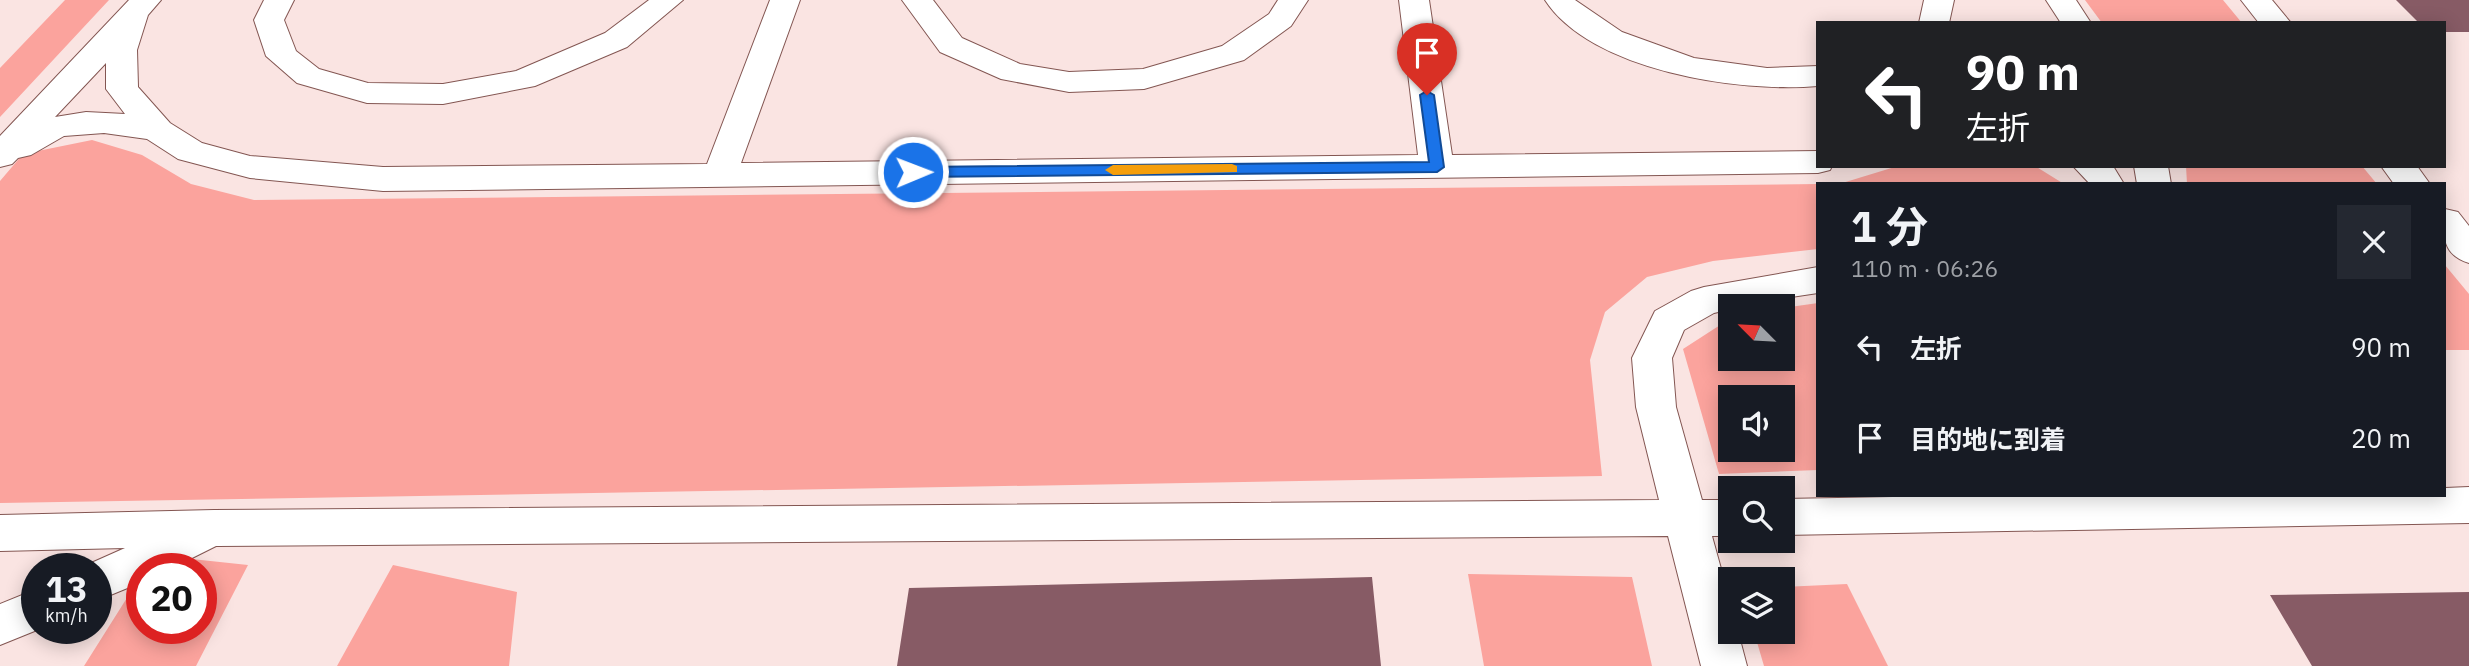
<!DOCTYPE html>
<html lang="ja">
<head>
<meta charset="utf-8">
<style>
  body { margin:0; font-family:"IBM Plex Sans","Noto Sans JP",sans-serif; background:#242831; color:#f1f3f6; height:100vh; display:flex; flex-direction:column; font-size:26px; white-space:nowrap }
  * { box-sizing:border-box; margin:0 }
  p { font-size:23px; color:#9ea1a6 }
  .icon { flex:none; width:38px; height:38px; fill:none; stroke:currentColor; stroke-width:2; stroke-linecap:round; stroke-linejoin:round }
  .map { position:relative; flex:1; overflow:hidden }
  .details { position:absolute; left:1816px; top:182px; width:630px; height:315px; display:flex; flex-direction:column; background:#171b24; border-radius:0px; box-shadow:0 4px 18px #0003 }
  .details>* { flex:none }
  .top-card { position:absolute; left:1816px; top:21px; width:630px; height:147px; border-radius:0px; box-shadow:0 4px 18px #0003; background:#202124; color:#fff; overflow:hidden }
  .needle { width:46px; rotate:294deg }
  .controls { position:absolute; left:1718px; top:294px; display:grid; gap:14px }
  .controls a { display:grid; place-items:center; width:77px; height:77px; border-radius:0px; background:#171b24; box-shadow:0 4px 18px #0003; font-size:35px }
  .speed { position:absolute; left:21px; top:553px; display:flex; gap:14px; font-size:35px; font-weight:700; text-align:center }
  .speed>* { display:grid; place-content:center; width:91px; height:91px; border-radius:50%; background:#171b24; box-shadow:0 4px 18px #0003; line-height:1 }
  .speed small { font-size:18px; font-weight:400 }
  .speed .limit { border:10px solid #d22; background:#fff; color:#111 }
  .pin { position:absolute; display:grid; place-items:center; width:60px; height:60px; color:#fff; margin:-72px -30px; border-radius:50% 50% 50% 0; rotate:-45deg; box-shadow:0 0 7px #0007 }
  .pin .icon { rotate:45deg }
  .me { position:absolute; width:77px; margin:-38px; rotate:89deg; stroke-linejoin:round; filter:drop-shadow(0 0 5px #0008) }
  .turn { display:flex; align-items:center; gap:24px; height:147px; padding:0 35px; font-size:32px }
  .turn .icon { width:91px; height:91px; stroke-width:2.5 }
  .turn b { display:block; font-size:49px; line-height:60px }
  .round { display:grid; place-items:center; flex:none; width:74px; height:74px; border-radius:0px; background:#242831 }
  .overview { display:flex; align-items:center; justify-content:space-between; height:119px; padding:0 35px }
  h1 { font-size:42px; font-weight:700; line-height:52px }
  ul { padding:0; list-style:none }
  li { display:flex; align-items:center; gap:21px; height:91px; padding:0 35px }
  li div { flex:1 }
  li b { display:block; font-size:26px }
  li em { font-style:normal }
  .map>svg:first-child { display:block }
  .green { fill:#fba39d; fill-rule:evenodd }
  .building { fill:#875b65 }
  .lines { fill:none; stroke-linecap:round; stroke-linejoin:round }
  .minor-casing { stroke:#835652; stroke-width:2 }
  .minor { fill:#fff; fill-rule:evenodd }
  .route { fill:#1a73e8; stroke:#114b97; stroke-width:2 }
  .slow { fill:#f59e0b }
</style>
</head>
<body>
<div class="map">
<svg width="2469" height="666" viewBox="0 0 2469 666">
  <rect width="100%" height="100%" fill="#fae4e2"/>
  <path class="green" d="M65,0H109L0,117V68Z
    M2085,0H2223L2242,23H2102Z
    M92,140L142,155L191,184L254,200L1818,184V249L1713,261L1647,277L1605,312L1590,360L1602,476L0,503V181L23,154Z
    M1898,166H2035L2064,184H1839Z
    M2186,166H2362L2377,184H2187Z
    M2445,265L2469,294V350H2445Z
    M1818,303V470L1719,474L1683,349L1731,318V359H1783V308ZM1783,397V450H1731V397Z
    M154,555L248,565L196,666H84L142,574V628H201V569H145Z
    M393,565L517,592L509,666H337Z
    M1468,574L1632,577L1652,666H1484Z
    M1847,584L1888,666H1764L1754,632H1783V587Z"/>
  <path class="building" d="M2396,0H2469V32H2445V23H2419Z
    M1372,577L1381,666H897L909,588Z
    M2469,592V666H2312L2270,595Z"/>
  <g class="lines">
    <g class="minor-casing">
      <path id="minor" d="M129,0H161L148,15L137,50L138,87L170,123L202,143L250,156L383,167L707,164L770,0H800L741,163L1418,155L1399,0H1429L1452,155L1818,151V166H1832L1830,170L1818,173L383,191L250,178L178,159L147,139L104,133L64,136L31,155L18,158L12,164L0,167V136ZM106,63V89L125,114L86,112L55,117Z
        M264,0H294L284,20L296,51L319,69L368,83L443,84L516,71L605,33L649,0H683L627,47L535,86L443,104L367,103L297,83L266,56L254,20Z
        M902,0H933L962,38L1020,64L1069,72L1143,69L1222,46L1269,14L1278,0H1308L1291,26L1244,60L1144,89L1069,92L1001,79L940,52Z
        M1545,0H1575L1622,32L1694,58L1767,68L1818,66V86C1740,93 1591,71 1545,0Z
        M1924,0H1954L1949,23H1919Z
        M2046,0H2076L2091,23H2061Z
        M2241,0H2272L2291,23H2259Z
        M2073,166H2113L2124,184H2090Z
        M2134,166H2168L2171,184H2137Z
        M2381,166H2417L2430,184H2394Z
        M2445,209L2458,212L2469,226V263C2440,254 2444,234 2445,209Z
        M1818,267V293L1731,306V309L1714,313L1684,330L1672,358L1676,407L1702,500H1731V536H1712L1731,605V632H1738L1747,666H1701L1668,536L216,546L170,569H142V582L96,601V569L80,568L125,548L0,551V515L214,510L1659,500L1636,407L1632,358L1655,311L1691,291L1704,287Z
        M2469,487V523L1783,535V499L2002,495H2445V488Z
        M37,589V628H42L0,645V604Z"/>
    </g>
    <use href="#minor" class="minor"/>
  </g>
  <path class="route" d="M1427,91L1434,95L1444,167L1437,172L913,177L906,172L913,167L1429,162L1420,95Z"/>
  <path class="slow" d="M1232,164L1237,166V172L1113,175L1105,170L1113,165Z"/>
</svg>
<div class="controls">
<a><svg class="needle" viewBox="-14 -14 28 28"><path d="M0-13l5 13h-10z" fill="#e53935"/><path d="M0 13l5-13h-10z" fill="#9ea1a6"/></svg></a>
<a><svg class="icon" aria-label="sound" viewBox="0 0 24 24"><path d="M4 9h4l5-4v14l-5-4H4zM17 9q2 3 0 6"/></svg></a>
<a><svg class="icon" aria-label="search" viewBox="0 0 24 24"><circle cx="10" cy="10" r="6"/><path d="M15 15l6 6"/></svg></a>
<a><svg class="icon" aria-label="layers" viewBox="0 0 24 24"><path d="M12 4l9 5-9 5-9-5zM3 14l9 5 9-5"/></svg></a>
</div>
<div class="speed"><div>13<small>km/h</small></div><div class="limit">20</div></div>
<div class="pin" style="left:1427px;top:95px;background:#d93025"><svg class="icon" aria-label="arrive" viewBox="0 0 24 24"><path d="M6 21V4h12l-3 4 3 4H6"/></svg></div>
<svg class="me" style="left:913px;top:172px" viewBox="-20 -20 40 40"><circle r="17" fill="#1a73e8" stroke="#fff" stroke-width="3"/><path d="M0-11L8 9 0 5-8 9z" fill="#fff"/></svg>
<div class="top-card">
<div class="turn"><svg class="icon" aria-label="left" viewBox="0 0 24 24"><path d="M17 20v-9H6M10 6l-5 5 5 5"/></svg><div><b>90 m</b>左折</div></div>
</div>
<section class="details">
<div class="overview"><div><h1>1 分</h1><p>110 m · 06:26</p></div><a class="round"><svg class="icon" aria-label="close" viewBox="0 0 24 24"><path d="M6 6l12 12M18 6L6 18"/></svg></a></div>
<ul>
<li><svg class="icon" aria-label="left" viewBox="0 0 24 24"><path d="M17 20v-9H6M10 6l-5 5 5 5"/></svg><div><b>左折</b></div><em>90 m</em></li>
<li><svg class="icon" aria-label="arrive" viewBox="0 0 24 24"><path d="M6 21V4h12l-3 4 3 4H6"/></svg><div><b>目的地に到着</b></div><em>20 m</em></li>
</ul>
</section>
</div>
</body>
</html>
